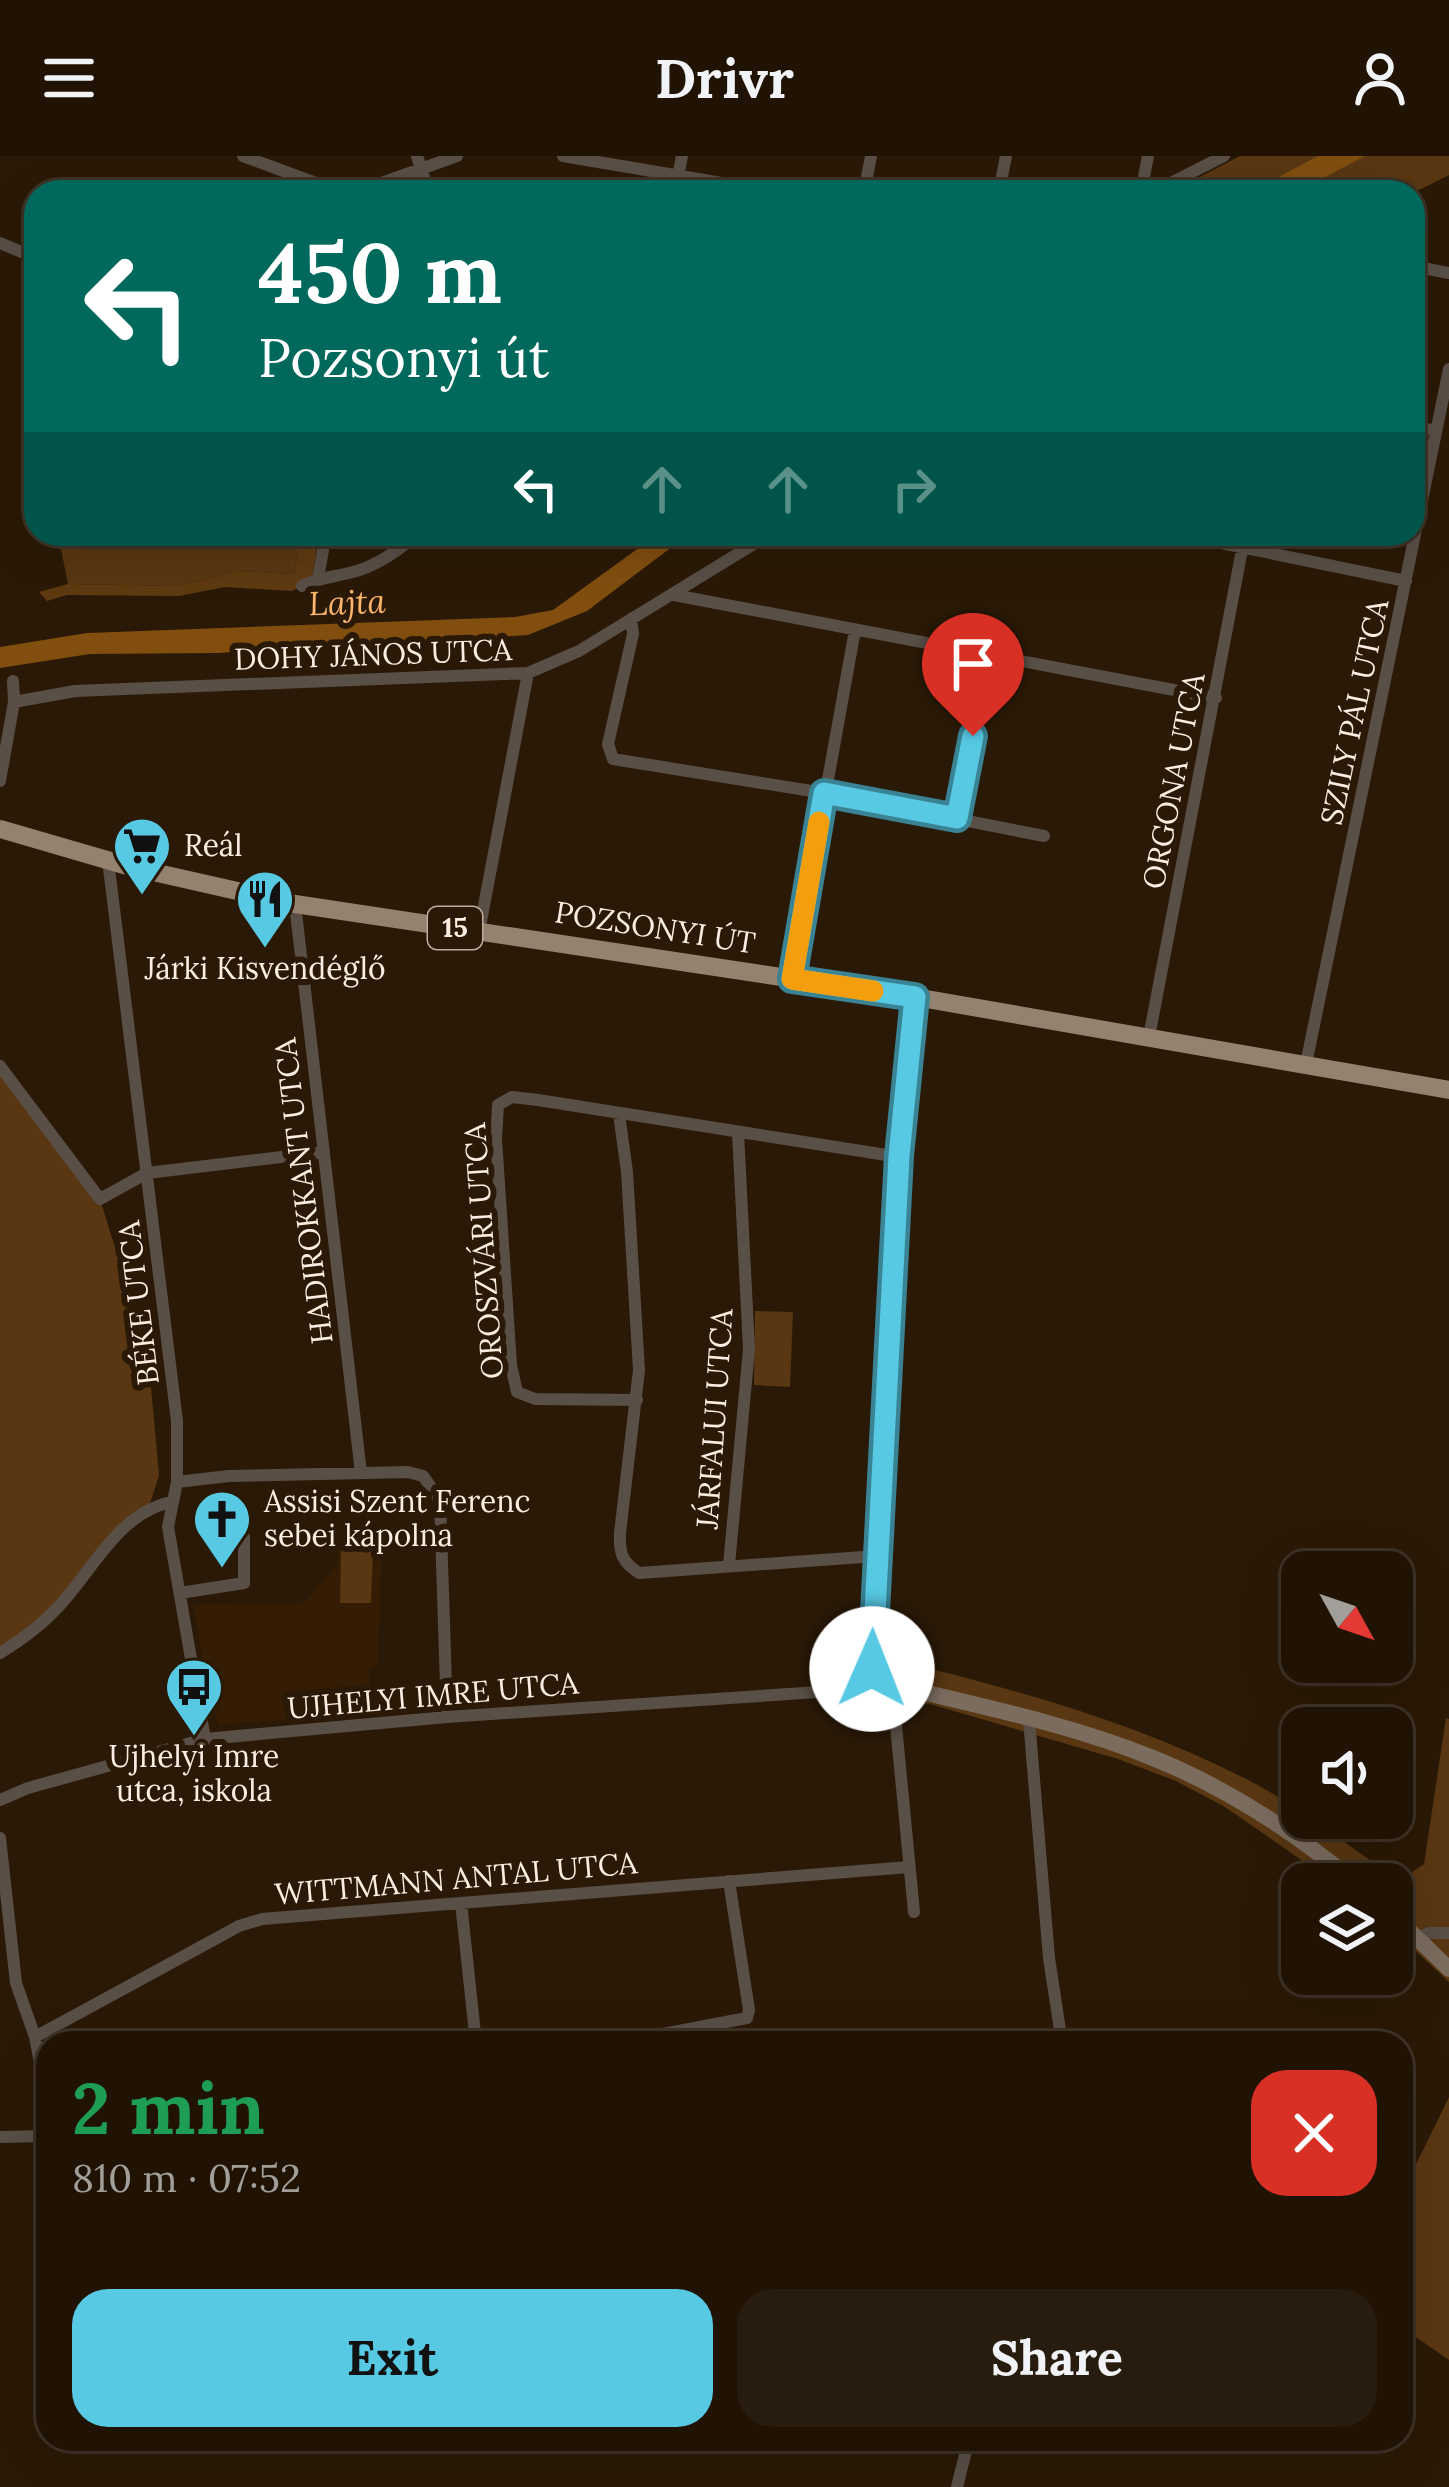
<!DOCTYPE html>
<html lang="en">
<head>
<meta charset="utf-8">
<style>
  body { margin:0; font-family:Lora,serif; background:#281c0e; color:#f1f3f6; height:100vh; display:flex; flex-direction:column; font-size:45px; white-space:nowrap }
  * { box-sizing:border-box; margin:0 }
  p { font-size:39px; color:#a29e9a }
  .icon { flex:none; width:66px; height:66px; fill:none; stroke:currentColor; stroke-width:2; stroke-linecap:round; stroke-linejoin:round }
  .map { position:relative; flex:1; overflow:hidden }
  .side { position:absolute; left:36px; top:1875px; width:1377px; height:420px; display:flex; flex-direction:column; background:#201304; border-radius:36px; box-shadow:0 12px 48px #0002,0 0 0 3px #3d3226 }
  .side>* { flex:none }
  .hud { position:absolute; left:24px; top:24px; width:1401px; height:366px; border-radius:36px; box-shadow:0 12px 48px #0002,0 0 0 3px #3d3226; background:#00695c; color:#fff; overflow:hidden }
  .needle { width:78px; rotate:130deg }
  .buttons { position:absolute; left:1281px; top:1395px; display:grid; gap:24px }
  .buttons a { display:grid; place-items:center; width:132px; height:132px; border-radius:24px; background:#201304; box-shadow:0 12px 48px #0002,0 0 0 3px #3d3226; font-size:60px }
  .pin { position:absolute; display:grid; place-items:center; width:102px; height:102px; color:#fff; margin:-123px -51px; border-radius:50% 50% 50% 0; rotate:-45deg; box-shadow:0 0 12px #0007 }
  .pin .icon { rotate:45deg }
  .me { position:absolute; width:132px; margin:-66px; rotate:1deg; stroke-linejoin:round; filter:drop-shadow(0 0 9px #0008) }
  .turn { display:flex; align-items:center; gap:42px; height:252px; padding:0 36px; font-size:54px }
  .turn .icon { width:156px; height:156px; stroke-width:2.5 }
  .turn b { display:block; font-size:84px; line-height:102px }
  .lanes { display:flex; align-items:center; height:114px; padding:0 36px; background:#0003; justify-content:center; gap:60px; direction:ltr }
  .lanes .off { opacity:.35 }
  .round { display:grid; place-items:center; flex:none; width:126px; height:126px; border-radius:36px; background:#281c0e }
  .overview { display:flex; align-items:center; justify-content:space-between; height:204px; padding:0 36px }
  h1 { font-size:72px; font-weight:700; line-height:90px; color:#1e9e55 }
  .cta { display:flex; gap:24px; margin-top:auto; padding:24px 36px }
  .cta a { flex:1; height:138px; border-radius:36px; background:#57c9e3; color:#111; font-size:48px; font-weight:700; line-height:138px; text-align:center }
  .cta a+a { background:#281c0e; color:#f1f3f6 }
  header { display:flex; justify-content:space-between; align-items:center; height:156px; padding:0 36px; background:#201304; font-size:54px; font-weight:700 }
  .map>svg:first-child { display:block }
  .built { fill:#341d04 }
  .green { fill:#593712 }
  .forest { fill:#5f3a11 }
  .water { fill:#814e0f }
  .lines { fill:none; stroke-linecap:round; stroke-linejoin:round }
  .minor { stroke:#594f47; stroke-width:12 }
  .secondary { stroke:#7b6c5e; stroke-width:16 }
  .primary { stroke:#95816f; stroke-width:18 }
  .route-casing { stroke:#398394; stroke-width:30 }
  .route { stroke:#57c9e3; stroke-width:21 }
  .slow { stroke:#f59e0b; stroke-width:21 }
  .labels { text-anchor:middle; stroke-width:12; stroke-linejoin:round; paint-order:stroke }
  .shield { fill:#2a1906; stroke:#bcad9f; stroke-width:3 }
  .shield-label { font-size:27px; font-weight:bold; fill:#faede1 }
  .street-label { font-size:30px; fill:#faede1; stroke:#2a1906 }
  .poi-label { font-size:30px; fill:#faede1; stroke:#2a1906; text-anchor:start }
  .water-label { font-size:33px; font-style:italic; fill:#fdb56c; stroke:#2a1906 }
</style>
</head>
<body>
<header><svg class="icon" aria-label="menu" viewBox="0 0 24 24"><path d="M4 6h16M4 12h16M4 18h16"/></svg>Drivr<svg class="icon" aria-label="person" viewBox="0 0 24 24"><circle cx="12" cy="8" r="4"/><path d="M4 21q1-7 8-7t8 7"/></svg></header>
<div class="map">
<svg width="1449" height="2331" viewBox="0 0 1449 2331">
  <rect width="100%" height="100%" fill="#2a1906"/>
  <path class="built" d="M338,1389H382L378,1509L369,1512L372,1557L218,1569L205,1513L209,1510L204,1511L193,1448L303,1447L338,1408Z"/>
  <path class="green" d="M1240,0H1449V19L1413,37L1171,36Z
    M58,378H301L294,418L238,415L179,430L68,428Z
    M0,910L100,1043L148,1198L159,1319L149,1351L61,1447L0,1497Z
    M755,1155L793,1156L790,1231L754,1229Z
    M341,1393L373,1394L371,1447H340Z
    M882,1501C1008,1531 1133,1565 1248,1624C1298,1649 1351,1693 1400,1724L1424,1708L1446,1562L1449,1563V1826L1392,1773V1728H1336L1225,1651L1176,1625L1118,1603L930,1548L878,1546Z
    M1449,1941V2204L1401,2171V2039Z"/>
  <path class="forest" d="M301,378H319L311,427L291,435L225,431L179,440L67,439L47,445L39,436L68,428L179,430L238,415L294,418Z"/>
  <path class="water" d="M1318,0H1365L1297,36H1251Z
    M658,378H689L587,455L528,479L218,497L90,498L0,512V491L87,477L515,461L553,454Z"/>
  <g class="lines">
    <path class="minor" d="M243,0L340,36
      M417,0L429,36
      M563,0L775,36
      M356,36L457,0
      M675,36L682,0
      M864,36L871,0
      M999,36L1006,0
      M1141,36L1148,0
      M1153,36L1224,0
      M0,87L36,102
      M1413,110L1449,117
      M1413,270L1436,275
      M1177,378L1406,425
      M318,422L326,378
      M302,430C318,422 332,421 349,417C376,411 397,395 418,378
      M674,439L1216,542
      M631,463L633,478L608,588L613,603L824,637L1044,680
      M14,546L75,535L528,517L579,495L770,378
      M0,625L14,546L13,525
      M957,661L989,499
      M108,704L177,1265V1326L168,1371L205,1583
      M295,748L361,1317
      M479,776L528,517
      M792,823L855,474
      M1149,881L1245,378
      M1306,908L1449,213
      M0,910L100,1043L147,1017L324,996
      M619,958L627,1016L639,1214L620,1377C619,1397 622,1406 639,1417L877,1400
      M637,1244L535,1243L517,1236L511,1209L496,983L498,949L512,941L538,944L899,1001
      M177,1326L229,1320L408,1316L423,1320L440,1344L447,1561
      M729,1409L749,1193L738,977
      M180,1437L244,1427V1381
      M0,1497C23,1483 42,1469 60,1449C95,1411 118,1358 171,1346
      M892,1528L914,1756
      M1029,1564L1049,1802L1062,1887
      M0,1644L28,1632L205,1583L447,1561L863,1533L877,1525
      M0,1682L16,1827L35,1881L48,1948
      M461,1747L476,1887
      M1418,1782L1429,1777H1449
      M35,1881L239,1770L262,1763L909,1711
      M615,1887L747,1862L749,1854L729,1725
      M0,1981L48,1980
      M957,2331L969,2283"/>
    <path class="secondary" d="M915,841L899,1001L873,1462L872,1513L877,1525C969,1548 1065,1566 1153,1602C1227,1632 1296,1677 1357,1728
      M1392,1758L1449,1813"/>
    <path class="primary" d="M0,673L131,711L295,748L915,841L1449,934"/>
  </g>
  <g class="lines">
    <g class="route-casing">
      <path id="route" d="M872,1513L899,1000L915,841L792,823L824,637L957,662L973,580"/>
    </g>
    <use href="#route" class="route"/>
    <path class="slow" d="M819,666L792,823L873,835"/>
  </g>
  <defs>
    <g id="supermarket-pin" transform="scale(3)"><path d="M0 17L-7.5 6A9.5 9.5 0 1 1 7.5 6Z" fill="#57c9e3" stroke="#2a1906"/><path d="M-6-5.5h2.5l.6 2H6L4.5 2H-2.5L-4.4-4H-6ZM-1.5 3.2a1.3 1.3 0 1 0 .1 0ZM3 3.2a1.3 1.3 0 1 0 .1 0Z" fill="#111"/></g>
    <g id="restaurant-pin" transform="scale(3)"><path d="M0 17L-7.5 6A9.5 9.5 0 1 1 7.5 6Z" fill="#57c9e3" stroke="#2a1906"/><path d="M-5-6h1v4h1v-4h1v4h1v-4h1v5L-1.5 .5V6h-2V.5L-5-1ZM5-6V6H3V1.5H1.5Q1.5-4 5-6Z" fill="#111"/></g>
    <g id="church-pin" transform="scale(3)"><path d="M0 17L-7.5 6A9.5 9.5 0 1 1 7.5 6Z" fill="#57c9e3" stroke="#2a1906"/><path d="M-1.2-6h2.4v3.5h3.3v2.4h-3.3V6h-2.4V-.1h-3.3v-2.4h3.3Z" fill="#111"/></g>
    <g id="bus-pin" transform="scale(3)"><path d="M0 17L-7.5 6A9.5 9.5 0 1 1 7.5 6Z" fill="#57c9e3" stroke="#2a1906"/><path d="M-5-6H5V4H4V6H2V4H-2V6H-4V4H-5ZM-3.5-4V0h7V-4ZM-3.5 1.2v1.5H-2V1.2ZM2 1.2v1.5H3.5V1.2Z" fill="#111"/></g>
  </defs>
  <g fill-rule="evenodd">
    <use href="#supermarket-pin" x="142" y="690"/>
    <use href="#restaurant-pin" x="265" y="743"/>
    <use href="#church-pin" x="222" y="1363"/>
    <use href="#bus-pin" x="194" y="1531"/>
  </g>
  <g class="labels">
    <rect class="shield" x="428" y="751" width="54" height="42" rx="9"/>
    <g class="shield-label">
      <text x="455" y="781">15</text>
    </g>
    <g class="street-label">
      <text transform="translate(373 499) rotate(-2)" y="10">DOHY JÁNOS UTCA</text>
      <text transform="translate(1355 556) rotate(-78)" y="10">SZILY PÁL UTCA</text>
      <text transform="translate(1174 625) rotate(-79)" y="10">ORGONA UTCA</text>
      <text transform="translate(655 772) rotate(9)" y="10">POZSONYI ÚT</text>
      <text transform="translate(304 1035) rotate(-97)" y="10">HADIROKKANT UTCA</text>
      <text transform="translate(484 1095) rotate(-94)" y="10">OROSZVÁRI UTCA</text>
      <text transform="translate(139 1147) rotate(-97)" y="10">BÉKE UTCA</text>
      <text transform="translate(715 1263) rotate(-86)" y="10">JÁRFALUI UTCA</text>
      <text transform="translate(433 1540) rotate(-5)" y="10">UJHELYI IMRE UTCA</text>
      <text transform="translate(456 1723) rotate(-5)" y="10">WITTMANN ANTAL UTCA</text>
    </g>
    <g class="poi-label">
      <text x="184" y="700">Reál</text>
      <text x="265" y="823" text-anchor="middle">Járki Kisvendéglő</text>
      <text x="264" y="1356">Assisi Szent Ferenc<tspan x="264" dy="34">sebei kápolna</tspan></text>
      <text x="194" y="1611" text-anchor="middle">Ujhelyi Imre<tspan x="194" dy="34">utca, iskola</tspan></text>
    </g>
    <g class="water-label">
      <text transform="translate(347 446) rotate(-2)" y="12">Lajta</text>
    </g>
  </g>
</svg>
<div class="buttons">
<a><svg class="needle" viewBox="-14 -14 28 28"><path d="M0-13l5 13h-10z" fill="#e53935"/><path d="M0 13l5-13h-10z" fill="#a29e9a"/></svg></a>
<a><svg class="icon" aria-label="sound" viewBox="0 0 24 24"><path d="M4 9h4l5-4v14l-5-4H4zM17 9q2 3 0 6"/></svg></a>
<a><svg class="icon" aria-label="layers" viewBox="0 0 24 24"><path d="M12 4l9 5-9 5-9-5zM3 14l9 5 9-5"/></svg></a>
</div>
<div class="pin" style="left:973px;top:580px;background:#d93025"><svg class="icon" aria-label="arrive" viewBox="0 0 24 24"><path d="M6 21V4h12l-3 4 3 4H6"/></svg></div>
<svg class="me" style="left:872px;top:1513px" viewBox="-20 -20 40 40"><circle r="19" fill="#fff"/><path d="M0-13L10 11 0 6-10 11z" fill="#57c9e3"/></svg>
<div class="hud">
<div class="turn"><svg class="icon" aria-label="left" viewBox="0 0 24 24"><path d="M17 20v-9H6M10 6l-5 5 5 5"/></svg><div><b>450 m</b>Pozsonyi út</div></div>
<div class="lanes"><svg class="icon" aria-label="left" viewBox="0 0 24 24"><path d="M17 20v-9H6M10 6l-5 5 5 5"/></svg><svg class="icon off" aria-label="ahead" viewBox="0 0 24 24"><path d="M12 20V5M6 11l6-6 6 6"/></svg><svg class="icon off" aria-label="ahead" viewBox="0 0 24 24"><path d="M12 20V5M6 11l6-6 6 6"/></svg><svg class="icon off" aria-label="right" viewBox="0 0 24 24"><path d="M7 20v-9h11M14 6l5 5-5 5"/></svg></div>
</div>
<section class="side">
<div class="overview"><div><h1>2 min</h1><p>810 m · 07:52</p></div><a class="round" style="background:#d93025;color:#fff"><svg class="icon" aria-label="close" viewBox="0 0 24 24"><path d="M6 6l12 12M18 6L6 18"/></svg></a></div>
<div class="cta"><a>Exit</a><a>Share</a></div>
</section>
</div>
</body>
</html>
